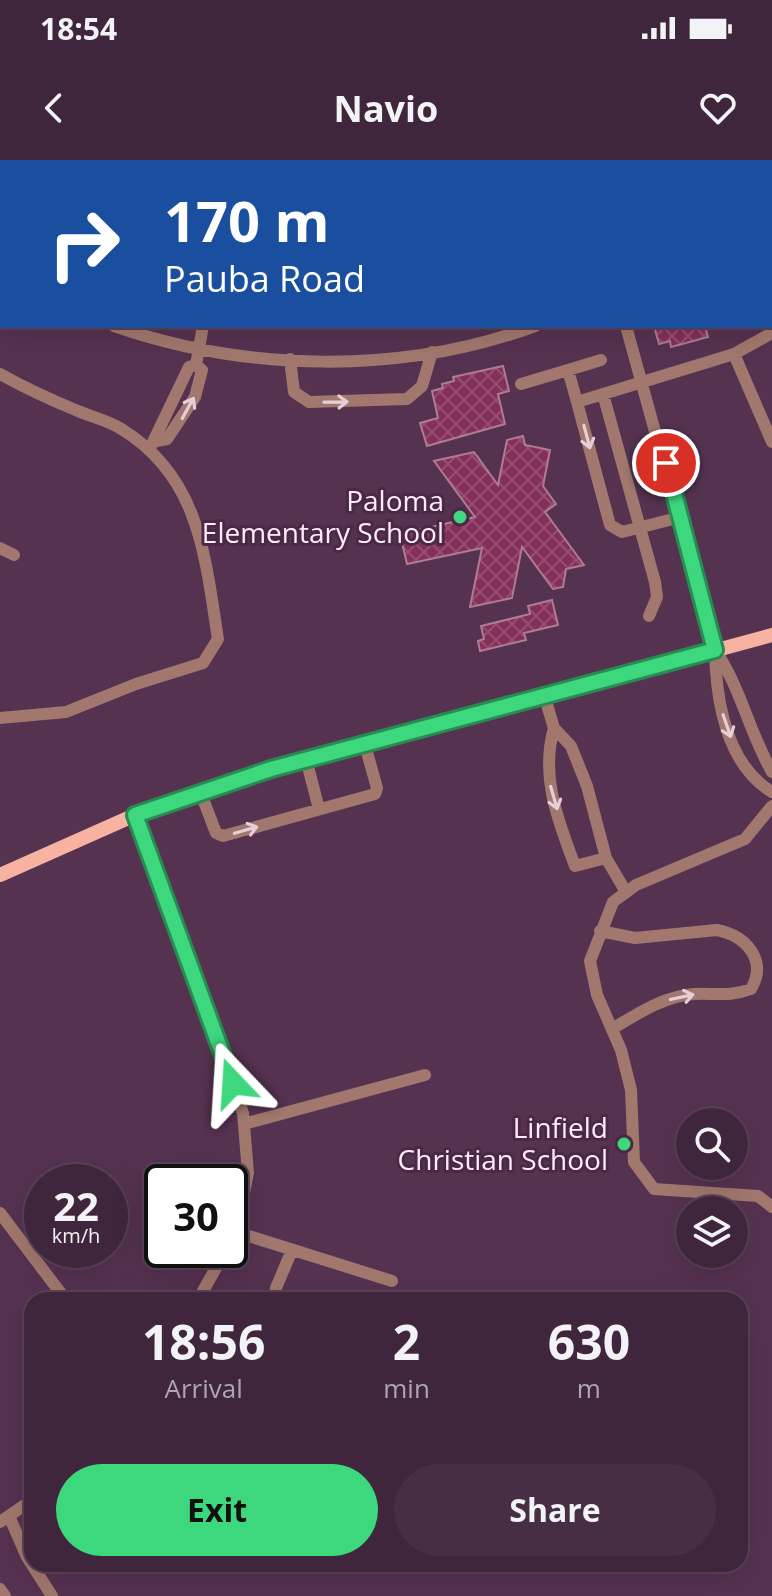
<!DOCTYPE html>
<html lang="en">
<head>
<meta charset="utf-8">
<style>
  body { margin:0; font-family:"Open Sans",sans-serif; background:#472e44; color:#f1f3f6; height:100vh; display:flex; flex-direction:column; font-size:30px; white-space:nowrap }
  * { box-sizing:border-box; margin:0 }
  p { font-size:26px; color:#aea5b0 }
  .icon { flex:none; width:44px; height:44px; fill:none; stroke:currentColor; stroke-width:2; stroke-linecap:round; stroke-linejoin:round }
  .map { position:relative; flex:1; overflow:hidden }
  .side { position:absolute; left:24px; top:1132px; width:724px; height:280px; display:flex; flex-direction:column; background:#40263d; border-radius:24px; box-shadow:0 8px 32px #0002,0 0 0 2px #594357 }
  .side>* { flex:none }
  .guide { position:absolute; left:0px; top:0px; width:772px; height:168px; box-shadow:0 8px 32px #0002,0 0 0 2px #594357; background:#1a4fa0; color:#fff; overflow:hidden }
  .buttons { position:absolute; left:676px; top:948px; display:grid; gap:16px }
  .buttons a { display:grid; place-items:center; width:72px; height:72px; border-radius:50%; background:#40263d; box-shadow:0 8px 32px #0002,0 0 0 2px #594357; font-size:40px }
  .speed { position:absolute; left:24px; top:1004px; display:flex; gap:16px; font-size:40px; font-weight:700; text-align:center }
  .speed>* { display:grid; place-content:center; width:104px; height:104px; border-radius:50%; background:#40263d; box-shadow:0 8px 32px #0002,0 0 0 2px #594357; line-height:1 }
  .speed small { font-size:20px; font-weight:400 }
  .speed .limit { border:4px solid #111; border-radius:12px; background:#fff; color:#111 }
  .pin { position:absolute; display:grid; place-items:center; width:68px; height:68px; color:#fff; margin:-34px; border:4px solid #fff; border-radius:50%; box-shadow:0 2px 8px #0007 }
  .me { position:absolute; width:88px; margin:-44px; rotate:340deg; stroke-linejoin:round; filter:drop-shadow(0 0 6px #0008) }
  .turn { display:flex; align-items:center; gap:28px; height:168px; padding:0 32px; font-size:36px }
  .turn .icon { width:104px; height:104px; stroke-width:2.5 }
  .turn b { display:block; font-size:56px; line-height:68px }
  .eta { display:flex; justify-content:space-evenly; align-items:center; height:136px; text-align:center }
  .eta b { font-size:48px; font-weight:700; line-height:56px }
  .primary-button { display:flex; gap:16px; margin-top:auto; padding:16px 32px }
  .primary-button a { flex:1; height:92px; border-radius:48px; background:#3dd77e; color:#111; font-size:32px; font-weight:700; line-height:92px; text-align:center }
  .primary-button a+a { background:#472e44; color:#f1f3f6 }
  .status { display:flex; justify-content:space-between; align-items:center; height:56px; padding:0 40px; background:#40263d; direction:ltr }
  .status svg { height:22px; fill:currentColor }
  header { display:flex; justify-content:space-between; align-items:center; height:104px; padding:0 32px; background:#40263d; font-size:36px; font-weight:700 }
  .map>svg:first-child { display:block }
  .building { fill:url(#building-cross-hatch); stroke:#af7c91; stroke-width:2 }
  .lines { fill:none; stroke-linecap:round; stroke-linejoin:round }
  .minor { stroke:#a2786e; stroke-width:12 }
  .major { stroke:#f7b2a2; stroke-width:14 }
  .oneway { stroke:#e7cfd7 }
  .route-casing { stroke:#288c52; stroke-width:20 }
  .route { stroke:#3dd77e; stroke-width:14 }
  .poi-dot { fill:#3dd77e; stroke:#4b2846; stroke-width:3 }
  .labels { text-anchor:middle; stroke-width:6; stroke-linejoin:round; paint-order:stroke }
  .poi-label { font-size:28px; fill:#feecfa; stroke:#4b2846; text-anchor:end }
</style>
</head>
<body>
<div class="status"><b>18:54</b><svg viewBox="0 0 49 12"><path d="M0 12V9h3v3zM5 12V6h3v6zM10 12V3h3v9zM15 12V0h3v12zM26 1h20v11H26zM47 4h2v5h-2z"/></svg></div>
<header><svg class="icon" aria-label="back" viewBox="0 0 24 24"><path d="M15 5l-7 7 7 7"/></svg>Navio<svg class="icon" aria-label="heart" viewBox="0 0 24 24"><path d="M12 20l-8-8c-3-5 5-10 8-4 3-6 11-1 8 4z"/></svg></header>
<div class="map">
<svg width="772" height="1436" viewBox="0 0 772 1436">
  <defs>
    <pattern id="building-cross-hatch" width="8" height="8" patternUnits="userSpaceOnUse" patternTransform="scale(2)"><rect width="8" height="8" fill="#843059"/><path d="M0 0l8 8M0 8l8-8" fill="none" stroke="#964e72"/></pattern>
  </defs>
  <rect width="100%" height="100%" fill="#563251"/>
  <path class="building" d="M654,166H705L708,177L671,187L670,181L659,184Z
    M503,206L509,231L498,234L505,264L427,286L420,263L438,258L432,231L443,228L442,224L454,221L453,217Z
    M523,276L525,285L550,290L543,326L556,344L545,352L584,405L566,409L563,427L553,429L522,387L512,438L470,447L482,388L407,404L400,374L475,357L434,301L474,292L498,325L507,280Z
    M552,440L558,465L524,473L526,480L480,491L478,481L484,479L481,466L530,454L528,446Z"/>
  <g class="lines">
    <path class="minor" d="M12,0L15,2
      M431,0V2
      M675,2L679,0
      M770,64L772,63
      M0,110L2,112
      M114,166C247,212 402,215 535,166
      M626,166L715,490C716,539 726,604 772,632
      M734,194L772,282
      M290,199L294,232L309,242L407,239L422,226L432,192
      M568,210L601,200
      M0,214C25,228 51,240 78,251C92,257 110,261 123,270C200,318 205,397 218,479L203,503L136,524L66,552L0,558
      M521,224L568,210L577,242
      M603,234L655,422L657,437L649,456
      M156,281L167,279L195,237L202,210L196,205L203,166
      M151,286L189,207L196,205
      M681,357L622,372L610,365L577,242L734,194L772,173
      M0,388L14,395
      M715,490C741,528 749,572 772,612
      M545,538L554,568L571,586L587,626L606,698L626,732
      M554,568C540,617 558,660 575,706L606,698
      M306,599L319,649
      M200,631L216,673L223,676L375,634L377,628L365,585
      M772,646L745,679L636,725L613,742L590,801L597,835L621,890L631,930L634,1002L654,1029L758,1036L772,1047
      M135,655L243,953L248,1013L236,1072L230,1082
      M600,771L635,778L717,770C746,776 768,800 751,829C730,837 716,833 694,834C664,836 637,854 612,869
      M244,964L425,915
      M0,1053L66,1140
      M236,1072L392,1121
      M198,1140L226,1090
      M274,1140L276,1128L292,1090
      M9,1356L27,1397L52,1436
      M0,1362L32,1340
      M0,1429L5,1436"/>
    <path class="major" d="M0,715L135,655L232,621L772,475"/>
  </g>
  <defs><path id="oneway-shaft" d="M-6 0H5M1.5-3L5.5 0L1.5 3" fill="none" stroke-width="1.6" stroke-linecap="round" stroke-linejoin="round" transform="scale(2)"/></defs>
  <g class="oneway">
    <use href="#oneway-shaft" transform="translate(336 242) rotate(-1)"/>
    <use href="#oneway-shaft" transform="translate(188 248) rotate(-61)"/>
    <use href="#oneway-shaft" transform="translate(587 277) rotate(75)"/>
    <use href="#oneway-shaft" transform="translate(727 566) rotate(71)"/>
    <use href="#oneway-shaft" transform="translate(554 638) rotate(74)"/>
    <use href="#oneway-shaft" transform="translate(246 670) rotate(-16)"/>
    <use href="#oneway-shaft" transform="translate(682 837) rotate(-12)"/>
  </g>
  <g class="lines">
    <g class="route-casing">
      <path id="route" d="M233,923L135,655L271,609L715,490L666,303"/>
    </g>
    <use href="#route" class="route"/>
  </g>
  <g class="poi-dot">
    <circle cx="460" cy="357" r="8"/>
    <circle cx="624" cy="984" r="8"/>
  </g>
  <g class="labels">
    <g class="poi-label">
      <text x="444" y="351">Paloma<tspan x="444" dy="32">Elementary School</tspan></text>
      <text x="608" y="978">Linfield<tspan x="608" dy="32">Christian School</tspan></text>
    </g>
  </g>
</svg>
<div class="buttons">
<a><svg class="icon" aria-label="search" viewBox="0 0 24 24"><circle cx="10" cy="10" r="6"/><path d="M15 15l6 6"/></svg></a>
<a><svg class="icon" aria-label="layers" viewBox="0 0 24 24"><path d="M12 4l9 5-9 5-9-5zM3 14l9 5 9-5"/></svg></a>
</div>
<div class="speed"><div>22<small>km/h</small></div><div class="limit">30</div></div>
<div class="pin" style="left:666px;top:303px;background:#d93025"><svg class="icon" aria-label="arrive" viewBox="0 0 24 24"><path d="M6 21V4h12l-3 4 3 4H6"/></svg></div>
<svg class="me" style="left:233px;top:923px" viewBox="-20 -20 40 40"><path d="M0-17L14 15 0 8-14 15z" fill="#3dd77e" stroke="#fff" stroke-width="4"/></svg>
<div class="guide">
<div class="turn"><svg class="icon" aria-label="right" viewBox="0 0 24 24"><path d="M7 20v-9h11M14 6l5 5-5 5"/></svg><div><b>170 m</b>Pauba Road</div></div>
</div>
<section class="side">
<div class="eta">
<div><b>18:56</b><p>Arrival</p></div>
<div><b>2</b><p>min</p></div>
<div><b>630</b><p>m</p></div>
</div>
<div class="primary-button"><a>Exit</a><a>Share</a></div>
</section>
</div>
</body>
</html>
